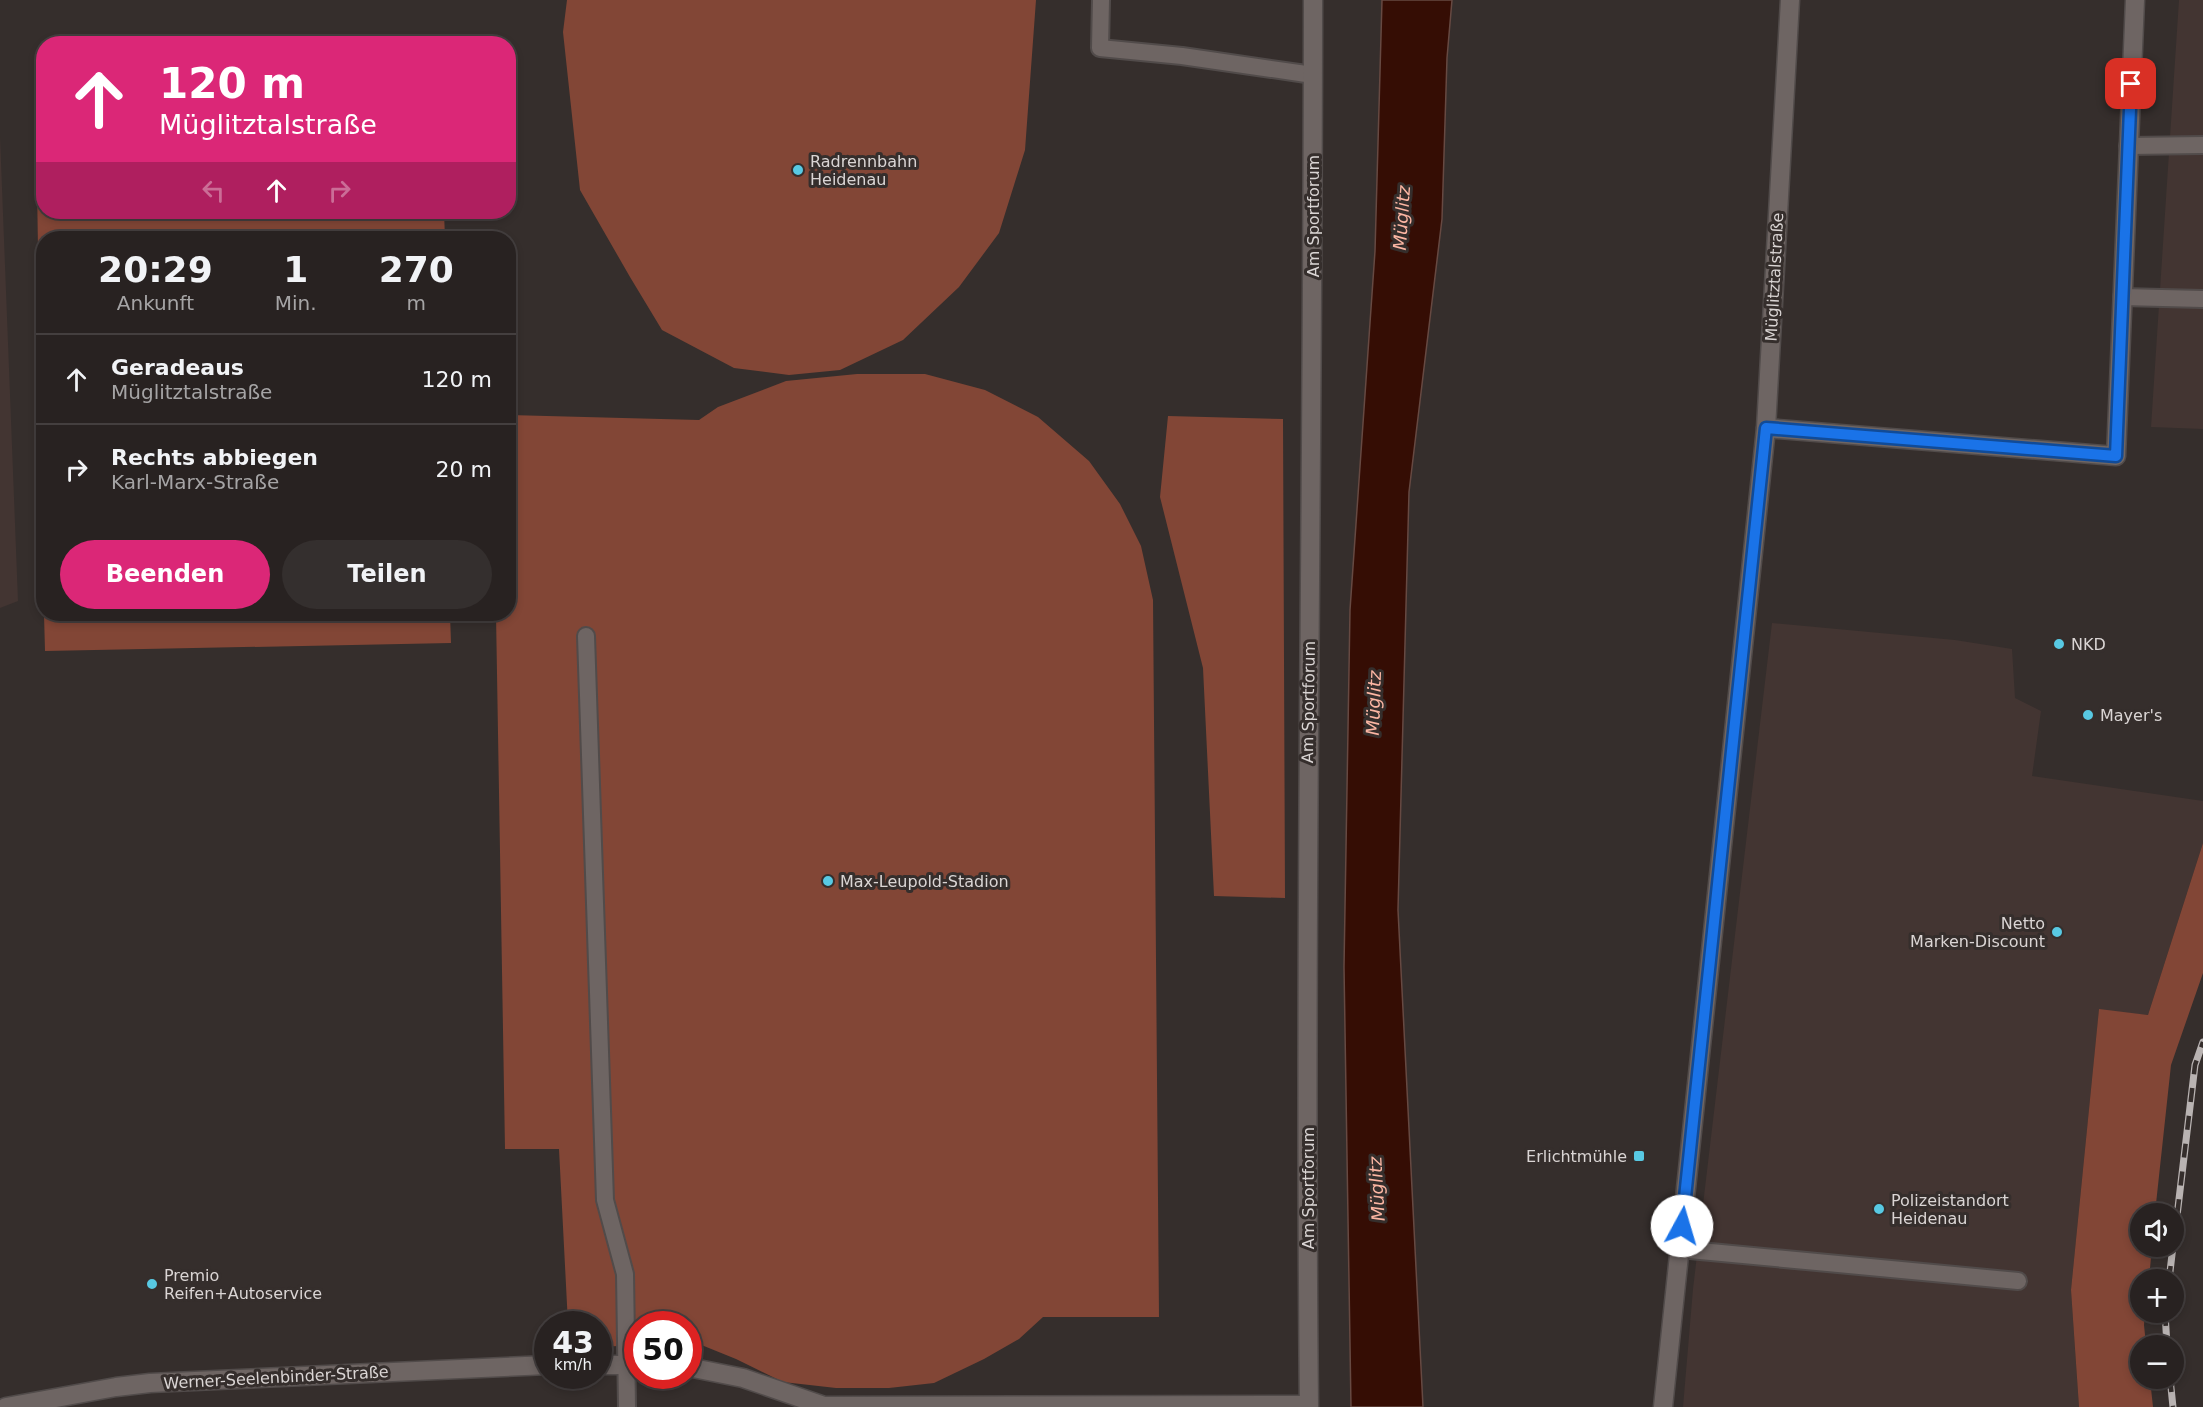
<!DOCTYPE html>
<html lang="de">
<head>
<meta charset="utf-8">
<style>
  body { margin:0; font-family:"DejaVu Sans",sans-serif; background:#342f2e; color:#f1f3f6; height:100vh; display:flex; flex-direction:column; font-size:22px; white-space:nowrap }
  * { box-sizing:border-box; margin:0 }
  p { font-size:20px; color:#a5a4a5 }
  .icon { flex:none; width:33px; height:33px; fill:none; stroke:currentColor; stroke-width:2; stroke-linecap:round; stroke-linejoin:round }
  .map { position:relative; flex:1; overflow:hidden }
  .sheet { position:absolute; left:36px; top:231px; width:480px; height:390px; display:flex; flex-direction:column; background:#282221; border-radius:24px; box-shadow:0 3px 9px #0003,0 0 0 2px #443f3f }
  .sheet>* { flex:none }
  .hud { position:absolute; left:36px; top:36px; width:480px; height:183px; border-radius:24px; box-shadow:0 3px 9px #0003,0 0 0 2px #443f3f; background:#db2777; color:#fff; overflow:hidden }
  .buttons { position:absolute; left:2130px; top:1203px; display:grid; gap:12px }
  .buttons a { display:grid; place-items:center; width:54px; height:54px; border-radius:50%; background:#282221; box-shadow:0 3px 9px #0003,0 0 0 2px #443f3f; font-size:30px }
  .speed { position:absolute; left:534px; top:1311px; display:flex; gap:12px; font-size:30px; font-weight:700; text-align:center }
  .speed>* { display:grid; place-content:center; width:78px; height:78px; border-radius:50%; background:#282221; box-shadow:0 3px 9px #0003,0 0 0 2px #443f3f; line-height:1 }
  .speed small { font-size:15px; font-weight:400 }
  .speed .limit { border:9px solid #d22; background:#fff; color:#111 }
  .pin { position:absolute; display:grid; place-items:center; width:51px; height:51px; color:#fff; margin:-26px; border-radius:12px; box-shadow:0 3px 9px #0006 }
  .me { position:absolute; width:66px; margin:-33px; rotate:6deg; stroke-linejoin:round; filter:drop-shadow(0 0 4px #0008) }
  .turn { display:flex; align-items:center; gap:21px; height:126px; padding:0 24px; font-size:27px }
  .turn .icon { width:78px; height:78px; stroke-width:2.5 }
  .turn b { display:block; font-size:42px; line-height:51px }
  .lanes { display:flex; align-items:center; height:57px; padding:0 24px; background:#0003; justify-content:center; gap:30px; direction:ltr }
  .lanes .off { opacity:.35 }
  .eta { display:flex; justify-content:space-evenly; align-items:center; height:102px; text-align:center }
  .eta b { font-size:36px; font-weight:800; line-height:42px }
  .button { display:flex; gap:12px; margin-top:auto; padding:12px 24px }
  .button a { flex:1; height:69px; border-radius:36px; background:#db2777; color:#fff; font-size:24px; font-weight:800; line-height:69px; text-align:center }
  .button a+a { background:#342f2e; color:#f1f3f6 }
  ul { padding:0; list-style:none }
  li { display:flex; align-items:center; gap:18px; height:90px; padding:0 24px; border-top:2px solid #443f3f }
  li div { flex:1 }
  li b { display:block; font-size:22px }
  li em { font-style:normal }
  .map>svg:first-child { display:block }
  .built { fill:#433532 }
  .green { fill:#824636 }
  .water { fill:#350d04; stroke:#664942; stroke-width:1.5 }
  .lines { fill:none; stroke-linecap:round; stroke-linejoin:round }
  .service-casing { stroke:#514b4a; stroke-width:20 }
  .minor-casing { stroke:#514b4a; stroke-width:21 }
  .secondary-casing { stroke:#514b4a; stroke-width:21 }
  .service { stroke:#6e6563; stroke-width:16 }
  .minor { stroke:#6e6563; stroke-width:18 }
  .secondary { stroke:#6e6563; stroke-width:18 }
  .rail-casing { stroke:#b9b3b2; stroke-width:7 }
  .rail { stroke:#352e2c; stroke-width:4.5; stroke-dasharray:14; stroke-linecap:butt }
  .route-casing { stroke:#114b97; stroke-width:15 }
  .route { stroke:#1a73e8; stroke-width:10 }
  .poi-dot { fill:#58c9e3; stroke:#352e2c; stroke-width:2 }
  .labels { text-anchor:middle; stroke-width:6; stroke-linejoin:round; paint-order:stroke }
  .poi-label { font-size:16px; fill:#dad5d4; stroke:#352e2c; text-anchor:start }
  .street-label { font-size:16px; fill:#dad5d4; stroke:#352e2c }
  .water-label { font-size:18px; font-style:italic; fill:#fcb6a3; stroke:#352e2c }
</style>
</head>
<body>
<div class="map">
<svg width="2203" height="1407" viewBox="0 0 2203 1407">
  <rect width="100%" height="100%" fill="#352e2c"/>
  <path class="built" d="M2179,0H2203V429L2151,427Z
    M0,136L18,601L0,608Z
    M1772,623L1955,640L2012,649L2015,698L2041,711L2032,776L2203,801V843L2148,1015L2099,1010L2071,1290L2079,1407H1683L1693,1289Z"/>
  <path class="green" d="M567,0H1036L1025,150L999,233L959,287L903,340L840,370L789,375L734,368L662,330L630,277L580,190L563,32Z
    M35,54H43L44,212H444L445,238H44L43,575Z
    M857,374H925L985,390L1038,417L1089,461L1120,504L1141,546L1153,600L1159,1317H1043L1019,1339L984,1359L934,1383L889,1388H836L783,1382L736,1359L694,1342L689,1343L688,1324H638L637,1345L599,1347L598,1324H568L559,1149H505L496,614H508L509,415L699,420L718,407L786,381Z
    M1168,416L1283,419L1285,898L1214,896L1203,668L1160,497Z
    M44,614H450L451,643L45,651Z
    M2203,843V973L2171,1065L2155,1213L2140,1214V1246L2152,1247L2149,1279L2140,1280V1312L2145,1313L2144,1325L2146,1345L2140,1346V1378L2150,1379L2153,1407H2079L2071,1290L2099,1009L2148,1015Z"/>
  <path class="water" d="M1382,0H1452L1447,58L1442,219L1409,492L1398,910L1423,1407H1351L1344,967L1350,610L1375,251Z"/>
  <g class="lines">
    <g class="service-casing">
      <path id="service" d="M1101,0L1100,48L1182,56L1313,75
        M2128,146L2203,145
        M2122,297L2203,299
        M586,636L605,1200L625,1274L627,1407
        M1679,1249L2018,1281"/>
    </g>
    <g class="minor-casing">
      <path id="minor" d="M1766,428L2116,456L2135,0
        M598,1365H638
        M688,1367L743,1378L824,1406L1309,1405
        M6,1407L116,1387L150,1383L548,1365
        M1309,1407C1304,938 1313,469 1313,0"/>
    </g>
    <g class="secondary-casing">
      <path id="secondary" d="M1663,1407L1766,428L1790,0"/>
    </g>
    <use href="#service" class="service"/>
    <use href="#minor" class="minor"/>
    <use href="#secondary" class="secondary"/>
    <g class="rail-casing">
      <path id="rail" d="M2174,1241L2195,1065L2203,1042
        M2169,1280L2173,1246
        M2165,1312L2167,1346
        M2170,1378L2173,1407"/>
    </g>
    <use href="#rail" class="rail"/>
  </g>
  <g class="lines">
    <g class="route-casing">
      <path id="route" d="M1682,1226L1766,428L2116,456L2131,84"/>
    </g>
    <use href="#route" class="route"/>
  </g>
  <g class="poi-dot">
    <circle cx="798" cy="170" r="6"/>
    <circle cx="2059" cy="644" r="6"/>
    <circle cx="2088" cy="715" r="6"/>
    <circle cx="828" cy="881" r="6"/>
    <circle cx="2057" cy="932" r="6"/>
    <rect x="1633" y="1150" width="12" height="12" rx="3"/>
    <circle cx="1879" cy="1209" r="6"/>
    <circle cx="152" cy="1284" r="6"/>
  </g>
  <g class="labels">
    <g class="poi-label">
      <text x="810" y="167">Radrennbahn<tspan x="810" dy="18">Heidenau</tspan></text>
      <text x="2071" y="650">NKD</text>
      <text x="2100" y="721">Mayer's</text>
      <text x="840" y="887">Max-Leupold-Stadion</text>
      <text x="2045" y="929" text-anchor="end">Netto<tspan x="2045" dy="18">Marken-Discount</tspan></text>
      <text x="1627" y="1162" text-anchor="end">Erlichtmühle</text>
      <text x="1891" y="1206">Polizeistandort<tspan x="1891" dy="18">Heidenau</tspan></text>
      <text x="164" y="1281">Premio<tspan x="164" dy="18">Reifen+Autoservice</tspan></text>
    </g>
    <g class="street-label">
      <text transform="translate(1313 216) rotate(-90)" y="6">Am Sportforum</text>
      <text transform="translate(1774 277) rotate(-87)" y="6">Müglitztalstraße</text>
      <text transform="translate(1308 702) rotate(-89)" y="6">Am Sportforum</text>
      <text transform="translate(1308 1188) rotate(-90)" y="6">Am Sportforum</text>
      <text transform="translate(276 1377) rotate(-3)" y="6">Werner-Seelenbinder-Straße</text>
    </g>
    <g class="water-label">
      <text transform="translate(1402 218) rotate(-86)" y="6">Müglitz</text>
      <text transform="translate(1374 703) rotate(-88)" y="6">Müglitz</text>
      <text transform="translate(1377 1189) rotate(-93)" y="6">Müglitz</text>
    </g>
  </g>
</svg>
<div class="buttons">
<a><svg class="icon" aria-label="sound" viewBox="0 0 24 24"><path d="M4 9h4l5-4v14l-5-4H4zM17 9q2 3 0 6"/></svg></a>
<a>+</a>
<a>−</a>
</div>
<div class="speed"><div>43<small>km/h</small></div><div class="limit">50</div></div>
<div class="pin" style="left:2131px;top:84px;background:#d93025"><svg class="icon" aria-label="arrive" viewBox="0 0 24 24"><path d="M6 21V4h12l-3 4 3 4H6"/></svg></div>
<svg class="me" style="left:1682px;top:1226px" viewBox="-20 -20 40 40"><circle r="19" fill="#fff"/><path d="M0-13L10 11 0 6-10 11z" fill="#1a73e8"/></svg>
<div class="hud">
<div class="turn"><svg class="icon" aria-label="ahead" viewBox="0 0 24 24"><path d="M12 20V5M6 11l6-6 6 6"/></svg><div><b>120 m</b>Müglitztalstraße</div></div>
<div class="lanes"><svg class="icon off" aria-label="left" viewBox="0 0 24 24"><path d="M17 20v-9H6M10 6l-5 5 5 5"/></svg><svg class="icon" aria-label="ahead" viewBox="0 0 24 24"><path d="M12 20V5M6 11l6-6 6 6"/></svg><svg class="icon off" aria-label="right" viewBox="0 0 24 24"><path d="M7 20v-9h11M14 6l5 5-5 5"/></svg></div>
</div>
<section class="sheet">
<div class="eta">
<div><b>20:29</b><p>Ankunft</p></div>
<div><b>1</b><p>Min.</p></div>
<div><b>270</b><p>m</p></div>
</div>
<ul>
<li><svg class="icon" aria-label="ahead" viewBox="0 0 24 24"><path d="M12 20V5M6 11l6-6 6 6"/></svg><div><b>Geradeaus</b><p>Müglitztalstraße</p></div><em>120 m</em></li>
<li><svg class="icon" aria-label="right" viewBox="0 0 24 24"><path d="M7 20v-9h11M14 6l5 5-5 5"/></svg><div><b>Rechts abbiegen</b><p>Karl-Marx-Straße</p></div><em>20 m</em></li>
</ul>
<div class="button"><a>Beenden</a><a>Teilen</a></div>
</section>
</div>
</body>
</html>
